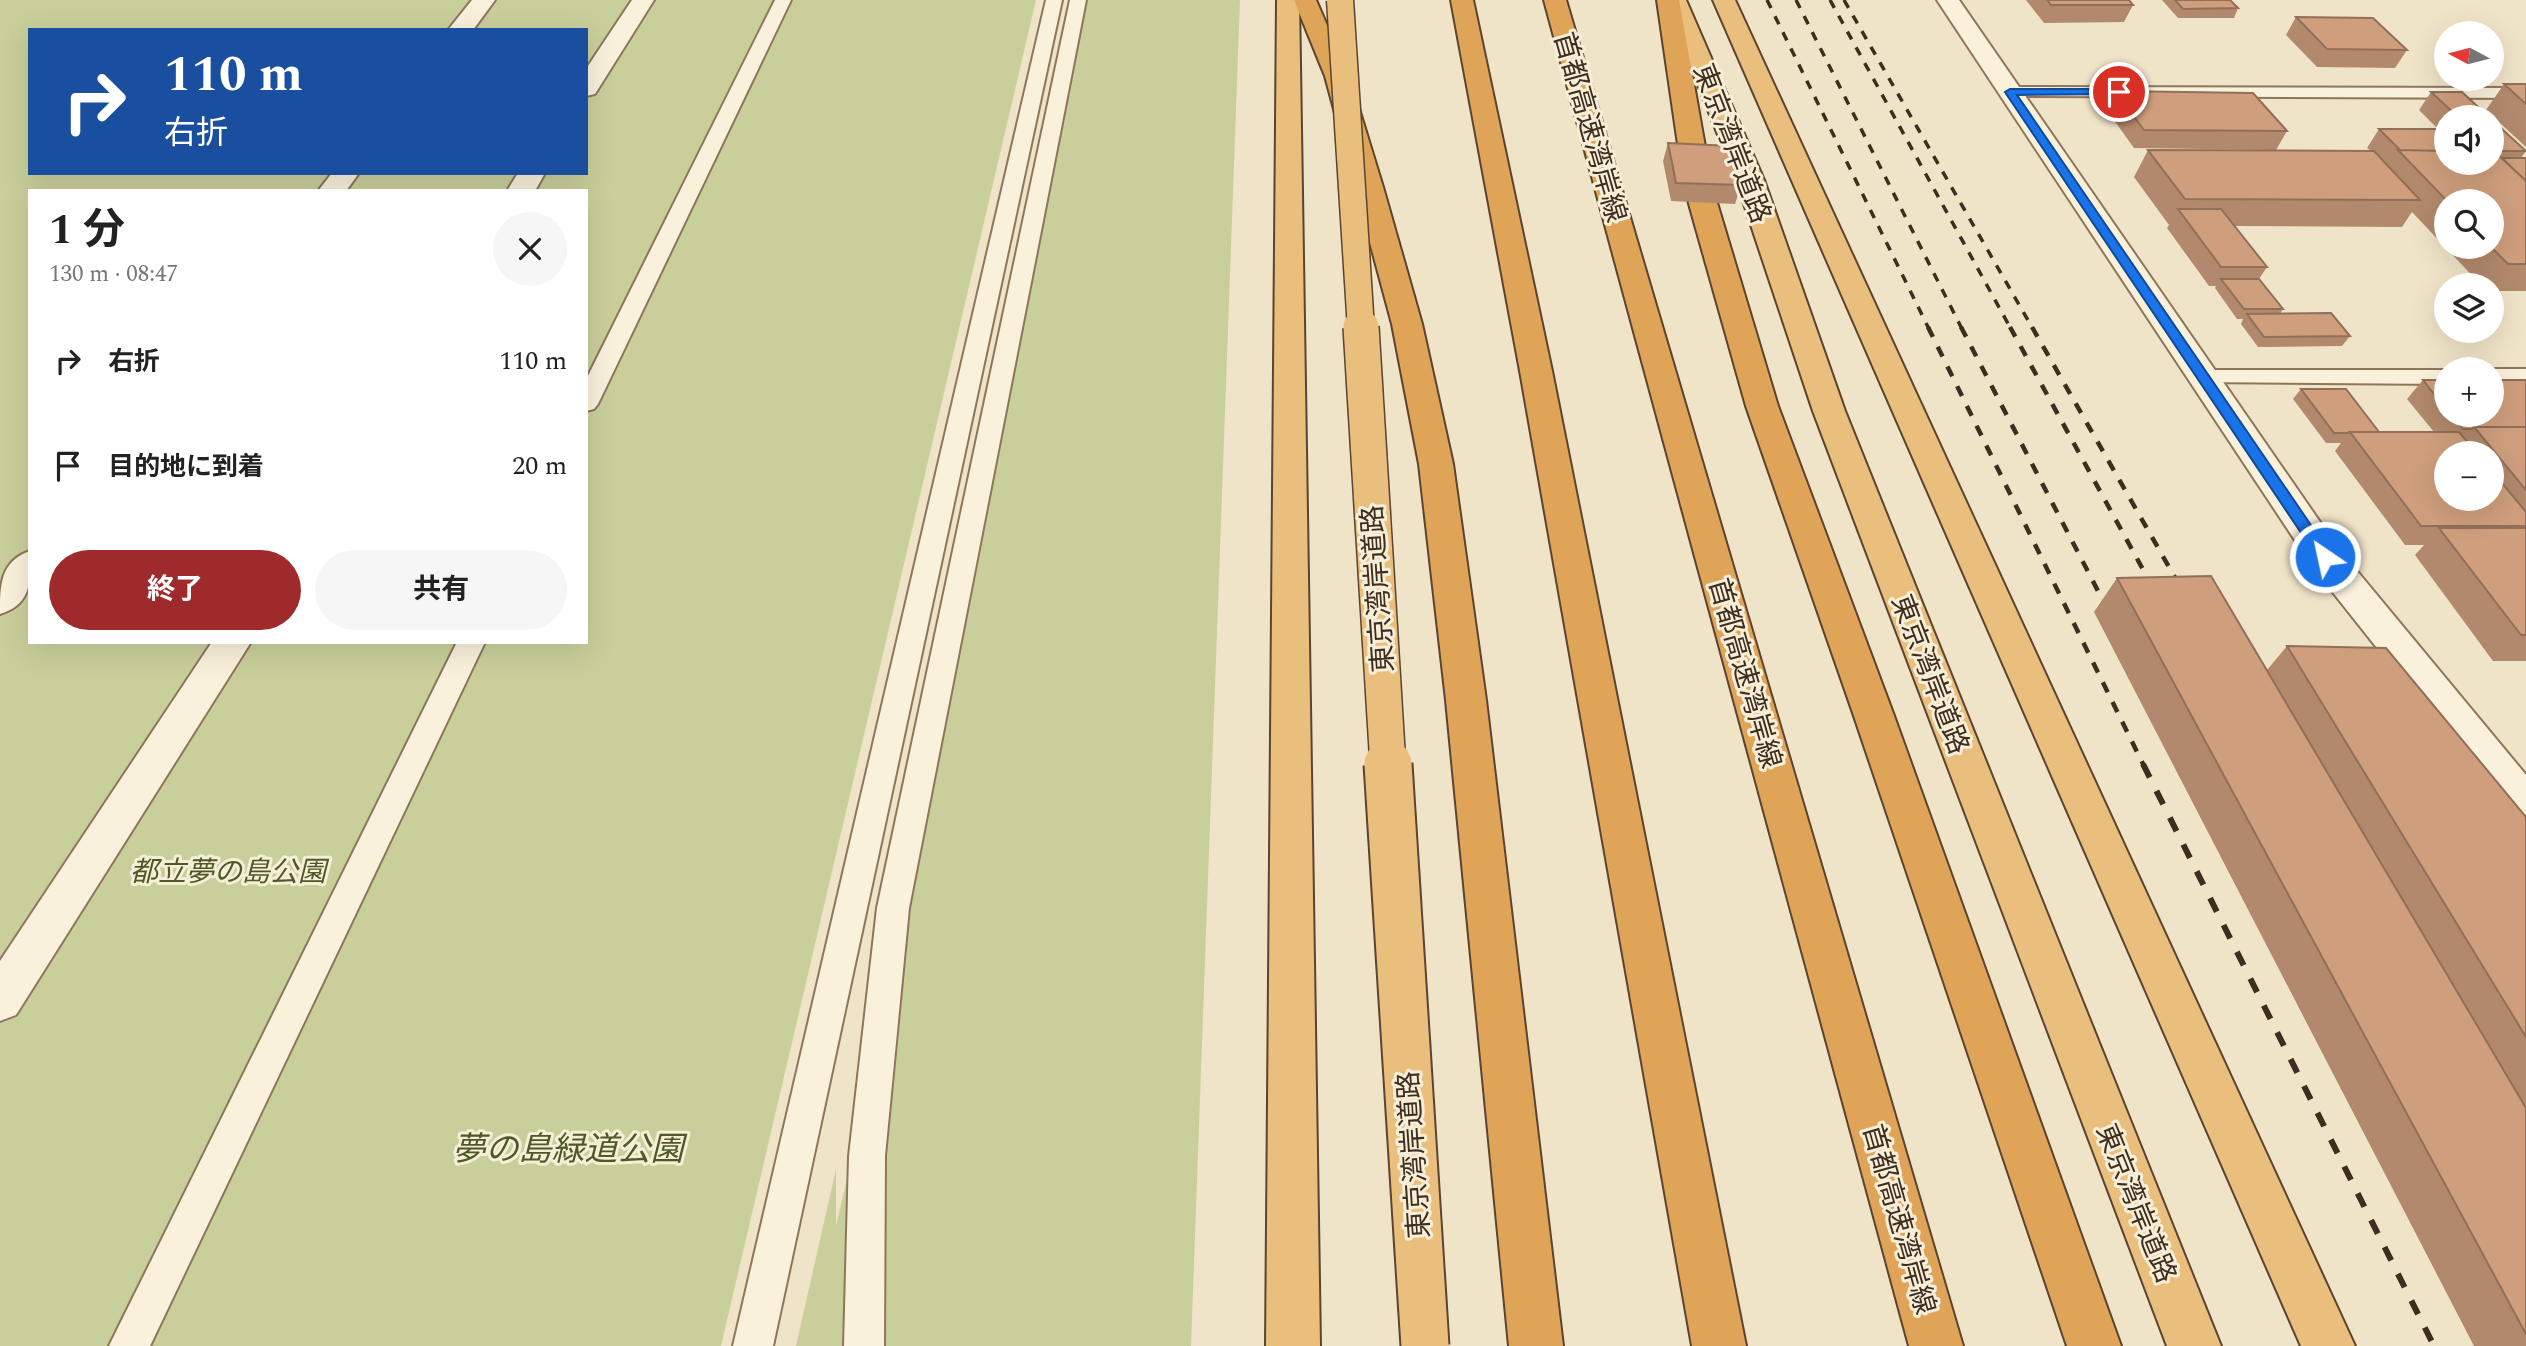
<!DOCTYPE html>
<html lang="ja">
<head>
<meta charset="utf-8">
<style>
  body { margin:0; font-family:Spectral,"Noto Sans JP",serif; background:#f6f6f6; color:#222; height:100vh; display:flex; flex-direction:column; font-size:26px; white-space:nowrap }
  * { box-sizing:border-box; margin:0 }
  p { font-size:23px; color:#767676 }
  .icon { flex:none; width:38px; height:38px; fill:none; stroke:currentColor; stroke-width:2; stroke-linecap:round; stroke-linejoin:round }
  .map { position:relative; flex:1; overflow:hidden }
  .sheet { position:absolute; left:28px; top:189px; width:560px; height:455px; display:flex; flex-direction:column; background:#fff; border-radius:0px; box-shadow:0 7px 28px #0002 }
  .sheet>* { flex:none }
  .top-card { position:absolute; left:28px; top:28px; width:560px; height:147px; border-radius:0px; box-shadow:0 7px 28px #0002; background:#1a4fa0; color:#fff; overflow:hidden }
  .needle { width:46px; rotate:277deg }
  .fabs { position:absolute; left:2434px; top:21px; display:grid; gap:14px }
  .fabs a { display:grid; place-items:center; width:70px; height:70px; border-radius:50%; background:#fff; box-shadow:0 7px 28px #0002; font-size:35px }
  .pin { position:absolute; display:grid; place-items:center; width:60px; height:60px; color:#fff; margin:-30px; border:4px solid #fff; border-radius:50%; box-shadow:0 2px 7px #0007 }
  .me { position:absolute; width:77px; margin:-38px; rotate:326deg; stroke-linejoin:round; filter:drop-shadow(0 0 5px #0008) }
  .turn { display:flex; align-items:center; gap:24px; height:147px; padding:0 21px; font-size:32px }
  .turn .icon { width:91px; height:91px; stroke-width:2.5 }
  .turn b { display:block; font-size:49px; line-height:60px }
  .round { display:grid; place-items:center; flex:none; width:74px; height:74px; border-radius:37px; background:#f6f6f6 }
  .headline { display:flex; align-items:center; justify-content:space-between; height:119px; padding:0 21px }
  h1 { font-size:42px; font-weight:700; line-height:52px }
  .button { display:flex; gap:14px; margin-top:auto; padding:14px 21px }
  .button a { flex:1; height:80px; border-radius:42px; background:#9e2a2b; color:#fff; font-size:28px; font-weight:700; line-height:80px; text-align:center }
  .button a+a { background:#f6f6f6; color:#222 }
  ul { padding:0; list-style:none }
  li { display:flex; align-items:center; gap:21px; height:105px; padding:0 21px }
  li div { flex:1 }
  li b { display:block; font-size:26px }
  li em { font-style:normal }
  .map>svg:first-child { display:block }
  .green { fill:#c9cf9b; fill-rule:evenodd }
  .lines { fill:none; stroke-linecap:round; stroke-linejoin:round }
  .service-casing { stroke:#8d765c; stroke-width:4 }
  .pedestrian-casing { stroke:#8d765c; stroke-width:4 }
  .tertiary-casing { stroke:#8d765c; stroke-width:4 }
  .trunk-casing { stroke:#5b4430; stroke-width:4 }
  .motorway-casing { stroke:#5b4430; stroke-width:4 }
  .service { fill:#faf1dc; fill-rule:evenodd }
  .pedestrian { fill:#faf1dc; fill-rule:evenodd }
  .tertiary { fill:#faf1dc; fill-rule:evenodd }
  .trunk { fill:#eabe7c; fill-rule:evenodd }
  .motorway { fill:#e0a458; fill-rule:evenodd }
  .rail-far2 { stroke:#3d2e20; stroke-width:3.5; stroke-dasharray:9 9; stroke-linecap:butt }
  .rail-far1 { stroke:#3d2e20; stroke-width:4.5; stroke-dasharray:11 11; stroke-linecap:butt }
  .rail { stroke:#3d2e20; stroke-width:6; stroke-dasharray:15 15; stroke-linecap:butt }
  .trunk-bridge-far2-casing { stroke:#5b4430; stroke-width:29; stroke-linecap:butt }
  .trunk-bridge-far1-casing { stroke:#5b4430; stroke-width:38; stroke-linecap:butt }
  .trunk-bridge-casing { stroke:#5b4430; stroke-width:51; stroke-linecap:butt }
  .trunk-bridge-far2 { stroke:#eabe7c; stroke-width:26 }
  .trunk-bridge-far1 { stroke:#eabe7c; stroke-width:35 }
  .trunk-bridge { stroke:#eabe7c; stroke-width:47 }
  .wall { fill:#b2896c; fill-rule:evenodd }
  .building { fill:#cf9f7d; stroke:#916f58; stroke-width:2 }
  .route { fill:#1a73e8; stroke:#114b97; stroke-width:2 }
  .labels { text-anchor:middle; stroke-width:6; stroke-linejoin:round; paint-order:stroke }
  .street-label { font-size:28px; fill:#3d2e20; stroke:#f7eed8 }
  .park-label { font-size:28px; font-style:italic; fill:#4d5a26; stroke:#f7eed8 }
  .near-park-label { font-size:33px; font-style:italic; fill:#4d5a26; stroke:#f7eed8 }
</style>
</head>
<body>
<div class="map">
<svg width="2526" height="1346" viewBox="0 0 2526 1346">
  <rect width="100%" height="100%" fill="#f0e4c8"/>
  <path class="green" d="M0,0H1036L721,1346H0ZM30,30H586V173H30ZM30,191H586V642H30Z
    M1086,0H1240L1191,1346H796L836,1169V1226L913,896Z"/>
  <g class="lines">
    <g class="service-casing">
      <path id="service" d="M775,0H791L598,404L594,409L586,411V380Z
        M1046,0H1062L773,1346H733Z
        M1070,0H1086L909,908L885,1156L884,1346H844L849,1156L877,908Z
        M2010,87L2526,88V98L2004,96L2001,92Z
        M2490,369H2526V383H2492Z
        M2203,370H2446V384L2195,382L2191,377L2195,372Z
        M457,642H485L150,1346H109Z"/>
    </g>
    <g class="pedestrian-casing">
      <path id="pedestrian" d="M472,0H495L473,30H448Z
        M632,0H654L595,94L586,96V69Z
        M332,173H359L346,191H318Z
        M518,173H545L535,191H507Z
        M30,551C30,580 33,604 0,614C0,586 0,561 30,551Z
        M212,642H251L16,1015L0,1021V961Z"/>
    </g>
    <g class="tertiary-casing">
      <path id="tertiary" d="M1937,0H1959L2338,548L2526,775V822L2511,817L2312,566Z"/>
    </g>
    <g class="trunk-casing">
      <path id="trunk" d="M1277,0H1299L1320,1346H1266Z
        M1664,0H1686L1764,180L1845,411L2221,1346H2167L1813,411L1736,180Z
        M1713,0H1735L2355,1346H2301Z"/>
    </g>
    <g class="motorway-casing">
      <path id="motorway" d="M1294,0H1316L1349,76L1383,187L1422,324L1453,464L1486,700L1563,1346H1509L1446,700L1419,464L1392,324L1355,187L1325,76Z
        M1451,0H1473L1552,371L1746,1346H1692L1520,371Z
        M1544,0H1566L1963,1346H1909Z
        M1657,0H1679L1712,186L1778,406L1893,713L2121,1346H2067L1853,713L1746,406L1684,186Z"/>
    </g>
    <use href="#service" class="service"/>
    <use href="#pedestrian" class="pedestrian"/>
    <use href="#tertiary" class="tertiary"/>
    <use href="#trunk" class="trunk"/>
    <use href="#motorway" class="motorway"/>
    <path class="rail-far2" d="M1767,0L1929,329
      M1796,0L1962,329
      M1830,0L2011,329
      M1844,0L2033,329"/>
    <path class="rail-far1" d="M1928,327L2144,766
      M1961,327L2111,616
      M2010,327L2157,595
      M2032,327L2185,595"/>
    <path class="rail" d="M2143,764L2434,1346"/>
    <g class="trunk-bridge-far2-casing">
      <path id="trunk-bridge-far2" d="M1340,0L1361,329"/>
    </g>
    <g class="trunk-bridge-far1-casing">
      <path id="trunk-bridge-far1" d="M1361,327L1388,766"/>
    </g>
    <g class="trunk-bridge-casing">
      <path id="trunk-bridge" d="M1388,764L1425,1346"/>
    </g>
    <use href="#trunk-bridge-far2" class="trunk-bridge-far2"/>
    <use href="#trunk-bridge-far1" class="trunk-bridge-far1"/>
    <use href="#trunk-bridge" class="trunk-bridge"/>
  </g>
  <path class="wall" d="M2026,0H2129L2133,5L2124,22L2044,23Z
    M2162,0H2230L2238,8L2234,18H2178Z
    M2296,17L2407,50L2395,68L2317,67L2286,35Z
    M2504,84H2526V147L2486,110Z
    M2115,91L2287,131L2276,150L2134,148L2106,109Z
    M2431,92L2489,117H2446V163L2492,120L2526,151L2521,158H2526V291H2492V285H2481L2412,212L2402,227L2235,226L2267,267L2259,279L2283,309L2280,314L2350,336L2342,346L2258,347L2241,324L2243,319H2237L2215,288L2216,286H2209L2167,228L2169,225L2134,177L2148,150L2371,151L2367,148L2379,129H2438L2419,110ZM2446,201L2492,247H2446Z
    M1668,143L1741,185L1735,204L1671,201L1663,161Z
    M2423,380H2446V415H2492L2526,380V661H2493L2415,555L2424,545H2405L2335,451L2341,443H2326L2293,399L2301,389L2379,432H2434L2407,399ZM2446,453H2492V499Z
    M2117,578L2267,670L2287,646L2526,817V1346H2474L2094,612Z"/>
  <path class="building" d="M2047,0H2129L2133,5H2051Z
    M2175,0H2230L2238,8L2183,9Z
    M2296,17L2373,18L2407,50L2327,49Z
    M2504,84H2526V104Z
    M2115,91L2253,93L2287,131L2144,130Z
    M2431,92H2462L2489,117H2458Z
    M2492,120L2526,151H2492Z
    M2379,129H2446V151L2400,150Z
    M1668,143L1731,146L1741,185L1676,183Z
    M2148,150L2374,151L2420,200L2185,199Z
    M2398,150L2446,151V163H2492V151H2494L2526,181V264H2508L2491,247H2492V201H2447Z
    M2502,158H2526V181Z
    M2178,209H2221L2267,267H2221Z
    M2221,279H2259L2283,309H2244Z
    M2331,313L2350,336L2264,337L2247,314Z
    M2423,380H2446V409Z
    M2492,380H2526V427H2474L2472,429H2463L2452,415H2492Z
    M2301,389H2346L2379,432H2350L2348,433H2334Z
    M2474,427H2526V490Z
    M2350,432H2459L2477,453H2446V499H2492V471L2526,512V526H2421Z
    M2439,528H2526V635H2521Z
    M2211,576L2526,1108V1334L2117,578Z
    M2287,646L2386,648L2526,817V1037Z"/>
  <path class="route" d="M2119,89L2124,92L2122,94L2017,95L2330,553L2332,557L2330,561H2320L2005,92L2010,89Z"/>
  <g class="labels">
    <g class="street-label">
      <text transform="translate(1591 127) rotate(74)" y="10">首都高速湾岸線</text>
      <text transform="translate(1733 143) rotate(69)" y="10">東京湾岸道路</text>
      <text transform="translate(1377 589) rotate(-94)" y="10">東京湾岸道路</text>
      <text transform="translate(1746 673) rotate(74)" y="10">首都高速湾岸線</text>
      <text transform="translate(1931 674) rotate(69)" y="10">東京湾岸道路</text>
      <text transform="translate(1413 1155) rotate(-94)" y="10">東京湾岸道路</text>
      <text transform="translate(2137 1203) rotate(68)" y="10">東京湾岸道路</text>
      <text transform="translate(1900 1219) rotate(74)" y="10">首都高速湾岸線</text>
    </g>
    <g class="park-label">
      <text x="228" y="881">都立夢の島公園</text>
    </g>
    <g class="near-park-label">
      <text x="568" y="1160">夢の島緑道公園</text>
    </g>
  </g>
</svg>
<div class="fabs">
<a><svg class="needle" viewBox="-14 -14 28 28"><path d="M0-13l5 13h-10z" fill="#e53935"/><path d="M0 13l5-13h-10z" fill="#767676"/></svg></a>
<a><svg class="icon" aria-label="sound" viewBox="0 0 24 24"><path d="M4 9h4l5-4v14l-5-4H4zM17 9q2 3 0 6"/></svg></a>
<a><svg class="icon" aria-label="search" viewBox="0 0 24 24"><circle cx="10" cy="10" r="6"/><path d="M15 15l6 6"/></svg></a>
<a><svg class="icon" aria-label="layers" viewBox="0 0 24 24"><path d="M12 4l9 5-9 5-9-5zM3 14l9 5 9-5"/></svg></a>
<a>+</a>
<a>−</a>
</div>
<div class="pin" style="left:2119px;top:92px;background:#d93025"><svg class="icon" aria-label="arrive" viewBox="0 0 24 24"><path d="M6 21V4h12l-3 4 3 4H6"/></svg></div>
<svg class="me" style="left:2325px;top:557px" viewBox="-20 -20 40 40"><circle r="17" fill="#1a73e8" stroke="#fff" stroke-width="3"/><path d="M0-11L8 9 0 5-8 9z" fill="#fff"/></svg>
<div class="top-card">
<div class="turn"><svg class="icon" aria-label="right" viewBox="0 0 24 24"><path d="M7 20v-9h11M14 6l5 5-5 5"/></svg><div><b>110 m</b>右折</div></div>
</div>
<section class="sheet">
<div class="headline"><div><h1>1 分</h1><p>130 m · 08:47</p></div><a class="round"><svg class="icon" aria-label="close" viewBox="0 0 24 24"><path d="M6 6l12 12M18 6L6 18"/></svg></a></div>
<ul>
<li><svg class="icon" aria-label="right" viewBox="0 0 24 24"><path d="M7 20v-9h11M14 6l5 5-5 5"/></svg><div><b>右折</b></div><em>110 m</em></li>
<li><svg class="icon" aria-label="arrive" viewBox="0 0 24 24"><path d="M6 21V4h12l-3 4 3 4H6"/></svg><div><b>目的地に到着</b></div><em>20 m</em></li>
</ul>
<div class="button"><a>終了</a><a>共有</a></div>
</section>
</div>
</body>
</html>
